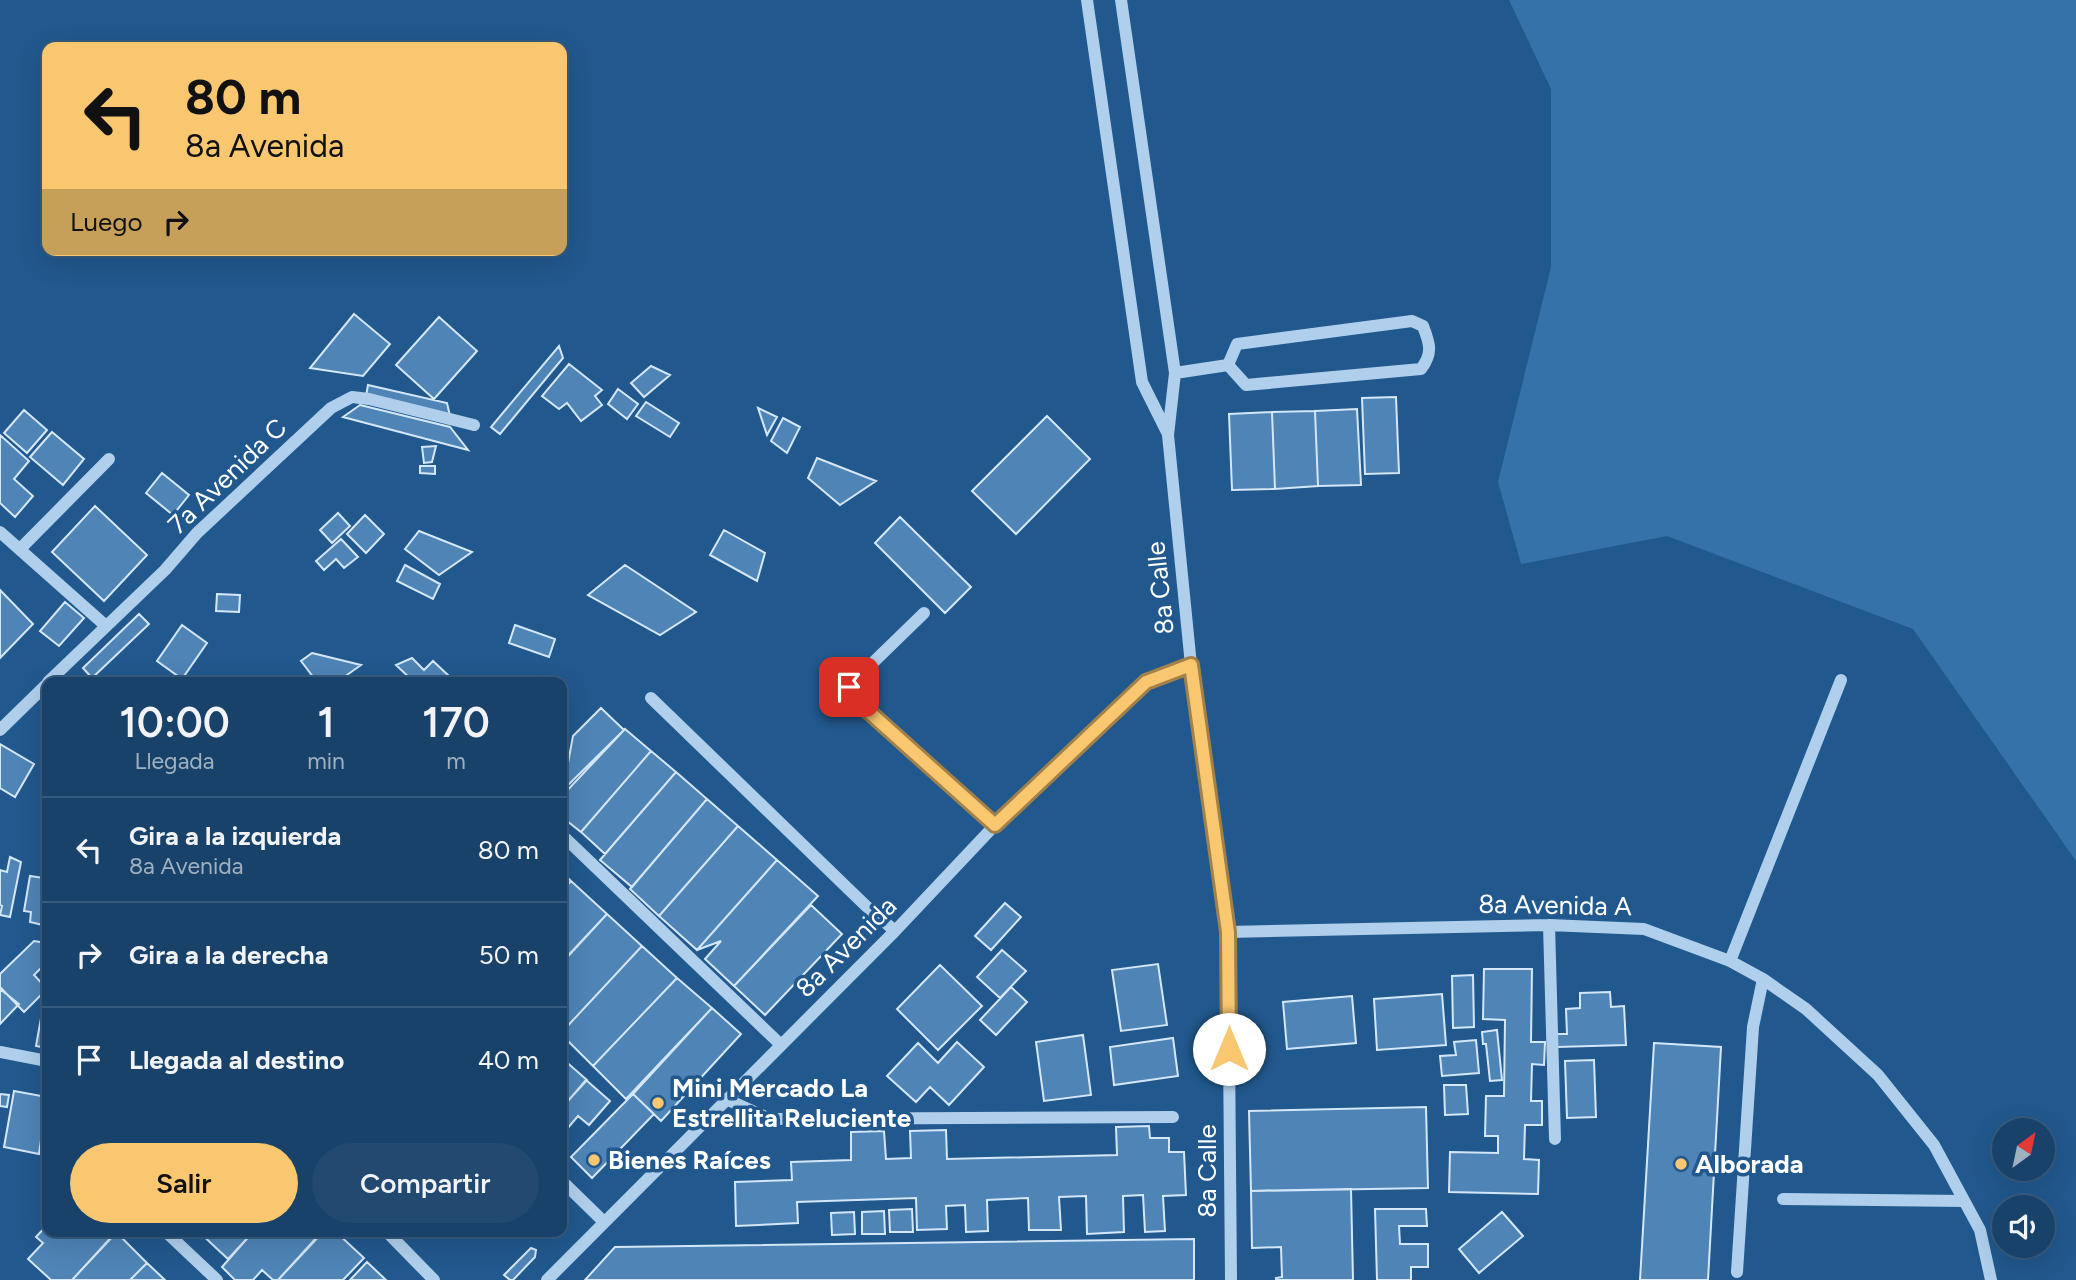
<!DOCTYPE html>
<html lang="es">
<head>
<meta charset="utf-8">
<style>
  body { margin:0; font-family:Figtree,sans-serif; background:#224970; color:#f1f3f6; height:100vh; display:flex; flex-direction:column; font-size:26px; white-space:nowrap }
  * { box-sizing:border-box; margin:0 }
  p { font-size:23px; color:#9fb0c1 }
  .icon { flex:none; width:38px; height:38px; fill:none; stroke:currentColor; stroke-width:2; stroke-linecap:round; stroke-linejoin:round }
  .map { position:relative; flex:1; overflow:hidden }
  .panel { position:absolute; left:42px; top:677px; width:525px; height:560px; display:flex; flex-direction:column; background:#19426a; border-radius:14px; box-shadow:0 7px 28px #0002,0 0 0 2px #375b7e }
  .panel>* { flex:none }
  .banner { position:absolute; left:42px; top:42px; width:525px; height:214px; border-radius:14px; box-shadow:0 7px 28px #0002,0 0 0 2px #375b7e; background:#f8c770; color:#111; overflow:hidden }
  .needle { width:46px; rotate:33deg }
  .buttons { position:absolute; left:1992px; top:1118px; display:grid; gap:14px }
  .buttons a { display:grid; place-items:center; width:63px; height:63px; border-radius:50%; background:#19426a; box-shadow:0 7px 28px #0002,0 0 0 2px #375b7e; font-size:35px }
  .pin { position:absolute; display:grid; place-items:center; width:60px; height:60px; color:#fff; margin:-30px; border-radius:14px; box-shadow:0 4px 10px #0006 }
  .me { position:absolute; width:77px; margin:-38px; rotate:0deg; stroke-linejoin:round; filter:drop-shadow(0 0 5px #0008) }
  .turn { display:flex; align-items:center; gap:24px; height:147px; padding:0 28px; font-size:32px }
  .turn .icon { width:91px; height:91px; stroke-width:2.5 }
  .turn b { display:block; font-size:49px; line-height:60px }
  .then { display:flex; align-items:center; height:66px; padding:0 28px; background:#0003; gap:14px; font-size:26px }
  .eta { display:flex; justify-content:space-evenly; align-items:center; height:119px; text-align:center }
  .eta b { font-size:42px; font-weight:600; line-height:49px }
  .primary-button { display:flex; gap:14px; margin-top:auto; padding:14px 28px }
  .primary-button a { flex:1; height:80px; border-radius:42px; background:#f8c770; color:#111; font-size:28px; font-weight:600; line-height:80px; text-align:center }
  .primary-button a+a { background:#224970; color:#f1f3f6 }
  ul { padding:0; list-style:none }
  li { display:flex; align-items:center; gap:21px; height:105px; padding:0 28px; border-top:2px solid #375b7e }
  li div { flex:1 }
  li b { display:block; font-size:26px }
  li em { font-style:normal }
  .map>svg:first-child { display:block }
  .green { fill:#3572aa }
  .building { fill:#4e84b6; stroke:#d4e7f9; stroke-width:2 }
  .lines { fill:none; stroke-linecap:round; stroke-linejoin:round }
  .minor { stroke:#afcfec; stroke-width:12 }
  .route-casing { stroke:#a18149; stroke-width:18 }
  .route { stroke:#f8c770; stroke-width:12 }
  .poi-dot { fill:#f8c770; stroke:#21588d; stroke-width:2.5 }
  .labels { text-anchor:middle; stroke-width:7; stroke-linejoin:round; paint-order:stroke }
  .street-label { font-size:26px; fill:#fff; stroke:#21588d }
  .poi-label { font-size:26px; font-weight:bold; fill:#fff; stroke:#21588d; text-anchor:start }
</style>
</head>
<body>
<div class="map">
<svg width="2076" height="1280" viewBox="0 0 2076 1280">
  <rect width="100%" height="100%" fill="#21588d"/>
  <path class="green" d="M1509,0H2076V861L1913,629L1667,536L1521,564L1498,482L1551,267V89Z"/>
  <path class="building" d="M354,314L390,344L363,376L310,368Z
    M439,317L477,351L434,399L396,365Z
    M559,346L563,358L500,434L491,427Z
    M569,364L602,390L595,396L602,405L581,421L567,403L559,409L542,396Z
    M651,366L670,375L644,397L631,383Z
    M368,385L447,403L450,416L366,396Z
    M618,389L638,404L627,419L608,404Z
    M1396,397L1399,473L1365,474L1362,398Z
    M646,402L679,423L670,437L636,416Z
    M360,405L450,427L468,450L343,417Z
    M758,408L777,417L767,435Z
    M1357,409L1361,485L1318,486L1315,411Z
    M24,410L47,430L27,453L4,433Z
    M1315,411L1318,486L1275,489L1272,412Z
    M1272,412L1275,489L1232,490L1229,414Z
    M1047,416L1090,459L1016,534L972,491Z
    M783,418L800,427L787,453L771,441Z
    M52,432L84,459L63,485L30,457Z
    M0,435L29,461L14,479L33,496L15,517L0,503Z
    M436,446L432,462L424,463L422,447Z
    M817,458L876,481L840,505L808,478Z
    M420,466H435V474L420,473Z
    M162,473L189,495L173,515L146,493Z
    M95,506L147,555L104,601L52,552Z
    M338,513L350,526L332,543L320,530Z
    M365,515L384,534L366,553L347,534Z
    M900,517L971,587L945,613L875,543Z
    M724,530L765,553L757,581L710,555Z
    M419,531L472,552L439,575L405,549Z
    M341,539L358,557L344,568L336,559L324,570L316,561Z
    M405,565L440,584L433,599L397,581Z
    M625,565L696,612L660,635L588,595Z
    M0,590L33,624L0,658Z
    M217,594L240,595L239,612L216,611Z
    M65,602L84,618L59,646L40,631Z
    M139,614L149,624L92,678L83,668Z
    M182,625L207,643L182,679L157,661Z
    M515,625L555,639L549,657L509,643Z
    M312,653L361,665L337,682H317L301,661Z
    M412,658L424,670L433,661L449,676L443,682H414L396,665Z
    M601,708L624,730L562,791V770L568,763L573,736Z
    M625,729L651,751L581,832L562,817V796Z
    M0,744L34,764L15,797L0,788Z
    M651,751L676,772L605,854L581,832Z
    M676,772L707,799L632,887L600,860Z
    M707,799L738,826L659,916L630,889Z
    M738,826L777,860L697,950L659,916Z
    M10,857L21,862L10,917L0,915L2,906L0,905V870L7,872Z
    M777,860L818,896L734,986L705,959L721,941L697,950Z
    M45,871H47V926L30,922L31,912L24,911L30,876L43,878Z
    M562,872L571,881L562,891Z
    M571,881L607,914L562,963V891Z
    M1005,903L1021,917L991,950L975,936Z
    M811,905L842,934L765,1015L734,986Z
    M607,914L642,946L562,1032V962Z
    M34,941L47,943V962L34,975L47,989L24,1012L0,987V974Z
    M642,946L677,978L593,1066L562,1035V1032Z
    M1002,950L1026,971L1000,998L977,977Z
    M1158,964L1167,1025L1121,1031L1112,970Z
    M940,965L982,1006L938,1050L897,1009Z
    M1484,969H1532L1531,1042H1545L1544,1065L1532,1064L1531,1101H1542V1125H1525L1524,1159L1539,1160L1538,1194L1449,1192L1450,1152L1498,1153V1136H1485L1486,1096H1504L1505,1020L1483,1019Z
    M1473,975L1474,1027L1453,1028L1452,976Z
    M677,978L712,1008L626,1099L593,1066Z
    M1011,987L1027,1002L996,1035L980,1020Z
    M0,989L19,1004L0,1024Z
    M1610,992L1611,1007L1624,1006L1626,1045L1557,1047V1034H1567L1566,1009L1580,1008V993Z
    M1442,994L1446,1045L1377,1050L1374,999Z
    M1352,996L1356,1043L1287,1049L1283,1002Z
    M43,1007L47,1008V1048L36,1046Z
    M712,1008L741,1034L661,1121L633,1094Z
    M1497,1030L1502,1080L1490,1081L1486,1044H1483L1482,1032Z
    M1083,1035L1091,1095L1044,1101L1036,1042Z
    M1173,1038L1178,1076L1114,1085L1110,1047Z
    M1476,1040L1479,1073L1442,1076L1440,1056L1456,1055L1454,1042Z
    M957,1042L984,1067L949,1105L930,1087L916,1102L887,1076L918,1043L938,1063Z
    M1654,1043L1721,1047L1708,1280H1640Z
    M563,1059L587,1080L565,1104L562,1101Z
    M1594,1060L1596,1117L1567,1118L1565,1061Z
    M586,1080L610,1101L589,1125L578,1116L562,1135V1108Z
    M1444,1085H1466L1468,1114L1445,1115Z
    M14,1091L47,1097L39,1154L4,1147Z
    M0,1094L9,1095L7,1107L0,1106Z
    M633,1094L654,1114L592,1178L571,1157Z
    M1426,1107L1428,1188L1251,1191L1249,1111Z
    M1149,1126L1150,1138H1169V1152H1184L1186,1195L1163,1196L1165,1231L1145,1232L1143,1195L1123,1196L1124,1232L1087,1234L1086,1196L1059,1197L1061,1230H1029L1028,1198L987,1200L988,1231L966,1232L965,1205L946,1206L947,1229L917,1230L916,1198L797,1202L798,1223L736,1226L735,1182L792,1180L791,1162L851,1160V1132L884,1131L886,1159L911,1158L910,1131L946,1130L947,1159L1117,1155L1116,1127Z
    M1351,1189L1353,1280H1276V1278L1282,1277L1281,1247L1252,1248L1251,1191Z
    M912,1209L913,1232H890L889,1210Z
    M1375,1209H1426L1427,1226H1399L1400,1244H1428V1267H1411V1280H1377Z
    M884,1211L885,1234H862V1212Z
    M854,1212L855,1234L832,1235L831,1213Z
    M1502,1212L1523,1236L1479,1273L1459,1249Z
    M47,1225V1232H117L72,1280H51L28,1259L43,1243L36,1237Z
    M116,1232L147,1263L130,1280H72Z
    M199,1232H253L228,1259Z
    M253,1232H314L318,1236L278,1280H273L262,1270L253,1280H235L222,1267Z
    M323,1232H336L364,1258L343,1280H278Z
    M1194,1239V1280H585L615,1247Z
    M531,1248L536,1250L535,1257L513,1280H510L504,1275Z
    M367,1262L386,1280H350Z
    M147,1263L165,1280H130Z"/>
  <g class="lines">
    <path class="minor" d="M1087,0L1142,382L1168,434
      M1121,0L1175,373L1168,435L1191,665L1228,932L1231,1280
      M1412,321L1423,326C1430,344 1433,353 1421,369L1246,385L1228,365L1237,344Z
      M1175,373L1228,365
      M0,532L106,626
      M20,549L109,459
      M924,613L853,682L848,693L995,825
      M48,682L165,570L197,533L331,408L352,397L369,399L474,425
      M651,698L866,906L895,931
      M0,730L47,684
      M562,835L780,1044
      M1549,925L1555,1139
      M1228,932L1549,925L1644,929L1730,961L1763,979L1806,1009L1878,1075L1934,1145L1980,1230L1991,1280
      M1730,961L1841,680
      M0,1052L47,1061
      M726,1099L770,1119L1173,1117
      M562,1181L604,1222
      M1783,1199L1964,1201
      M166,1232L217,1280
      M387,1232L434,1280
      M1737,1272L1753,1027L1763,979
      M547,1280L895,931L995,825L1146,682L1191,665"/>
  </g>
  <g class="lines">
    <g class="route-casing">
      <path id="route" d="M849,687L848,693L995,825L1146,682L1191,665L1228,932L1229,1049"/>
    </g>
    <use href="#route" class="route"/>
  </g>
  <g class="poi-dot">
    <circle cx="658" cy="1103" r="7"/>
    <circle cx="594" cy="1160" r="7"/>
    <circle cx="1681" cy="1164" r="7"/>
  </g>
  <g class="labels">
    <g class="street-label">
      <text transform="translate(227 476) rotate(-44)" y="9">7a Avenida C</text>
      <text transform="translate(1160 588) rotate(-96)" y="9">8a Calle</text>
      <text transform="translate(1555 905) rotate(1)" y="9">8a Avenida A</text>
      <text transform="translate(846 947) rotate(-45)" y="9">8a Avenida</text>
      <text transform="translate(1207 1171) rotate(-90)" y="9">8a Calle</text>
    </g>
    <g class="poi-label">
      <text x="672" y="1097">Mini Mercado La<tspan x="672" dy="30">Estrellita Reluciente</tspan></text>
      <text x="608" y="1169">Bienes Raíces</text>
      <text x="1695" y="1173">Alborada</text>
    </g>
  </g>
</svg>
<div class="buttons">
<a><svg class="needle" viewBox="-14 -14 28 28"><path d="M0-13l5 13h-10z" fill="#e53935"/><path d="M0 13l5-13h-10z" fill="#9fb0c1"/></svg></a>
<a><svg class="icon" aria-label="sound" viewBox="0 0 24 24"><path d="M4 9h4l5-4v14l-5-4H4zM17 9q2 3 0 6"/></svg></a>
</div>
<div class="pin" style="left:849px;top:687px;background:#d93025"><svg class="icon" aria-label="arrive" viewBox="0 0 24 24"><path d="M6 21V4h12l-3 4 3 4H6"/></svg></div>
<svg class="me" style="left:1229px;top:1049px" viewBox="-20 -20 40 40"><circle r="19" fill="#fff"/><path d="M0-13L10 11 0 6-10 11z" fill="#f8c770"/></svg>
<div class="banner">
<div class="turn"><svg class="icon" aria-label="left" viewBox="0 0 24 24"><path d="M17 20v-9H6M10 6l-5 5 5 5"/></svg><div><b>80 m</b>8a Avenida</div></div>
<div class="then">Luego<svg class="icon" aria-label="right" viewBox="0 0 24 24"><path d="M7 20v-9h11M14 6l5 5-5 5"/></svg></div>
</div>
<section class="panel">
<div class="eta">
<div><b>10:00</b><p>Llegada</p></div>
<div><b>1</b><p>min</p></div>
<div><b>170</b><p>m</p></div>
</div>
<ul>
<li><svg class="icon" aria-label="left" viewBox="0 0 24 24"><path d="M17 20v-9H6M10 6l-5 5 5 5"/></svg><div><b>Gira a la izquierda</b><p>8a Avenida</p></div><em>80 m</em></li>
<li><svg class="icon" aria-label="right" viewBox="0 0 24 24"><path d="M7 20v-9h11M14 6l5 5-5 5"/></svg><div><b>Gira a la derecha</b></div><em>50 m</em></li>
<li><svg class="icon" aria-label="arrive" viewBox="0 0 24 24"><path d="M6 21V4h12l-3 4 3 4H6"/></svg><div><b>Llegada al destino</b></div><em>40 m</em></li>
</ul>
<div class="primary-button"><a>Salir</a><a>Compartir</a></div>
</section>
</div>
</body>
</html>
